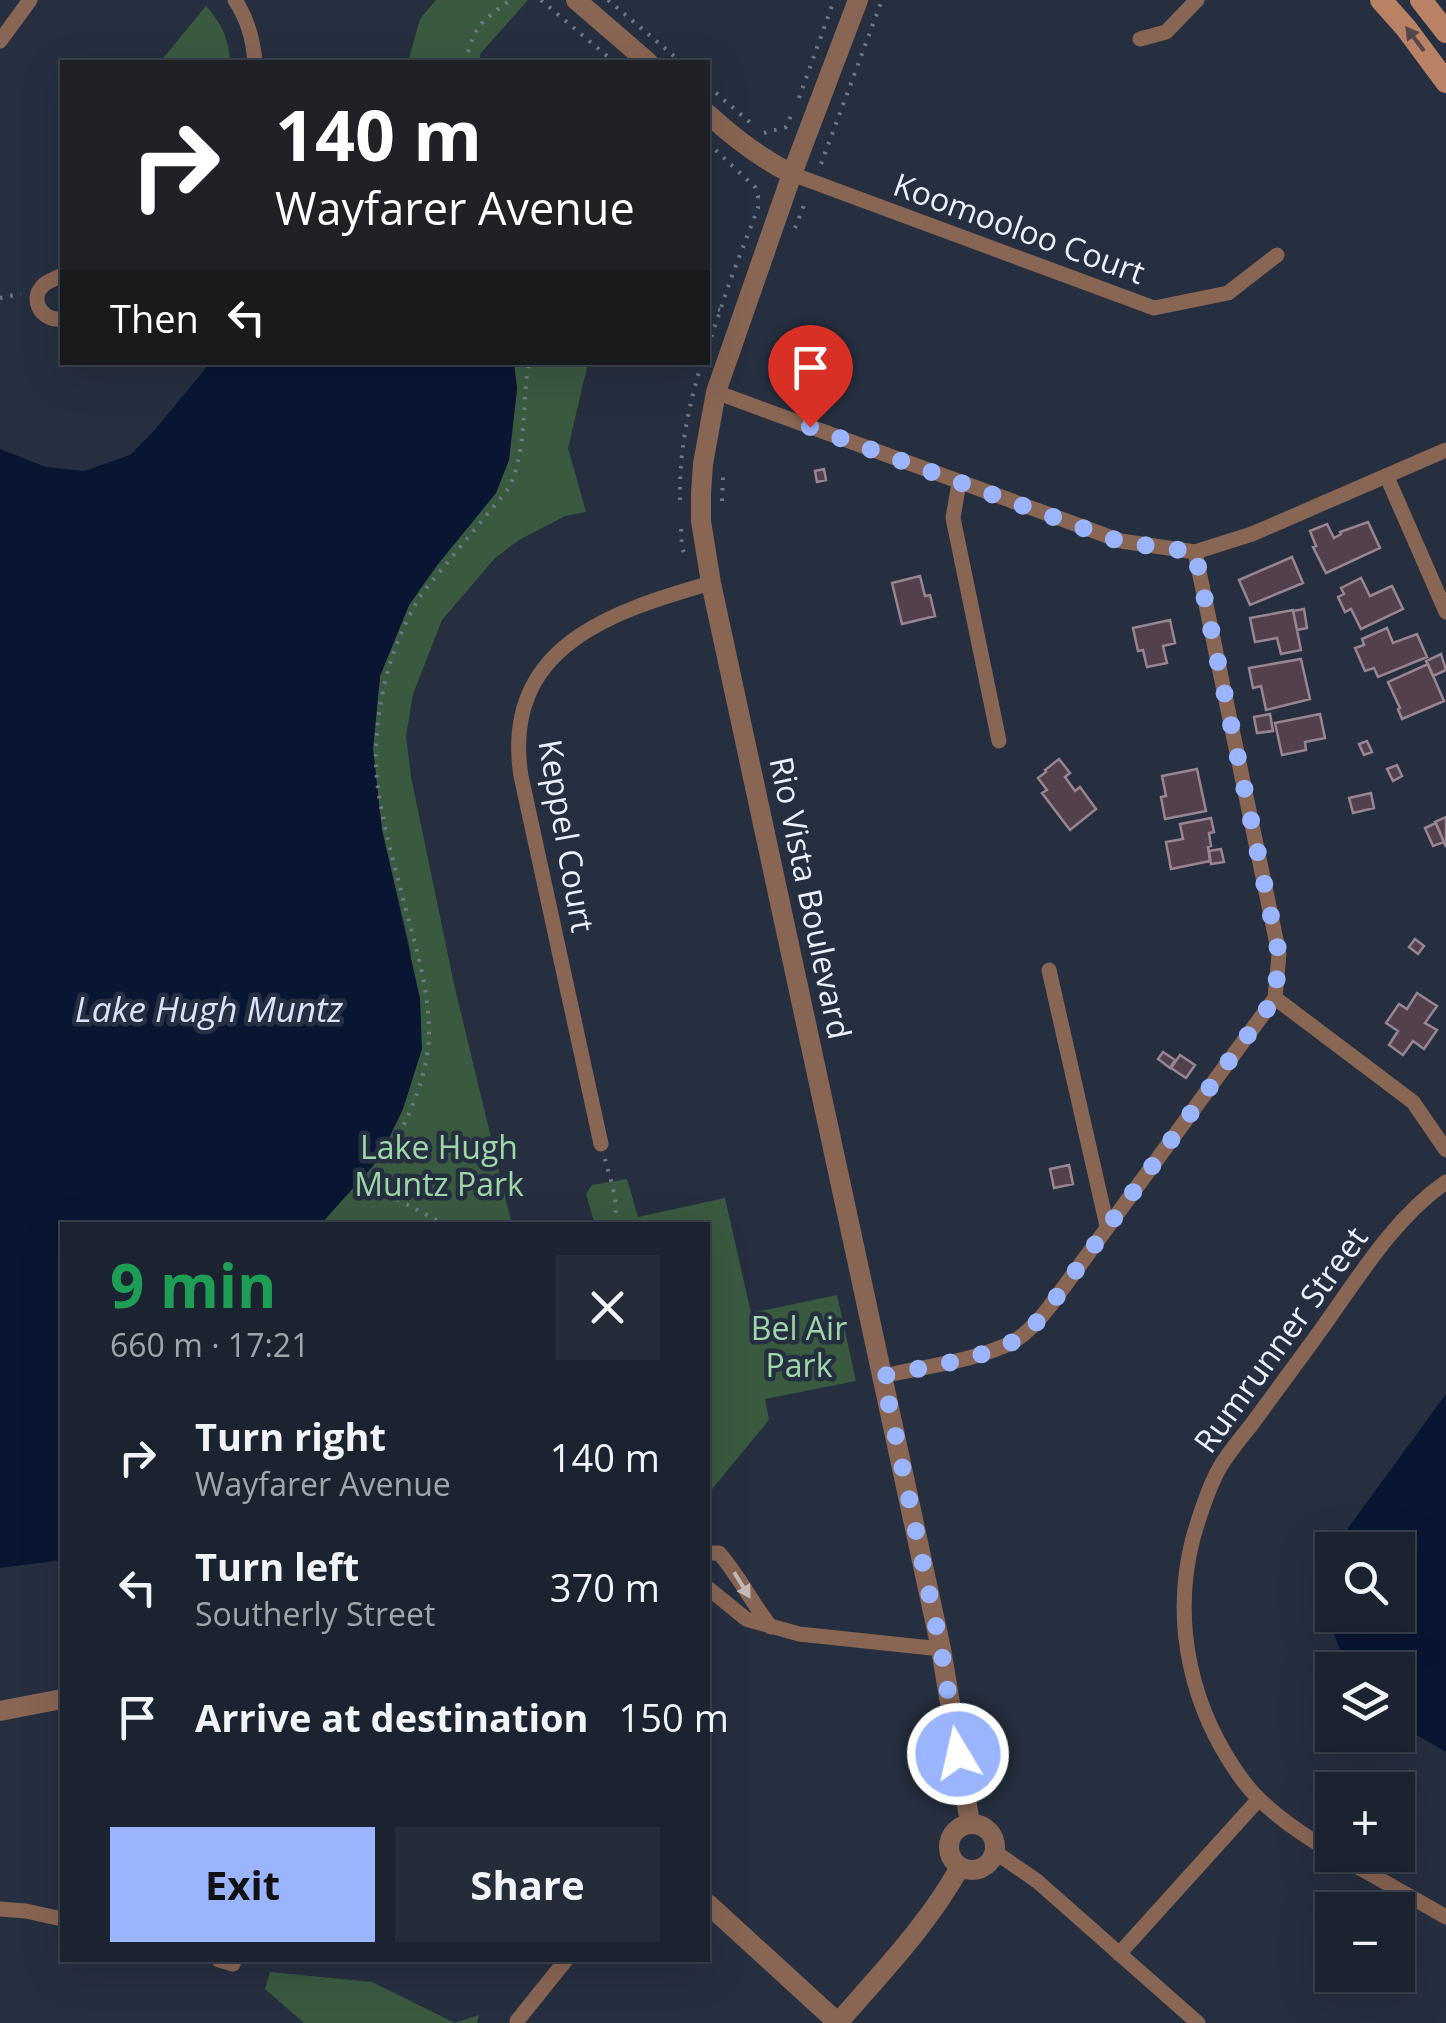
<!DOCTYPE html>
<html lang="en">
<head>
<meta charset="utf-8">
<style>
  body { margin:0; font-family:"Open Sans",sans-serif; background:#252b38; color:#f1f3f6; height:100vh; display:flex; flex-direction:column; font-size:38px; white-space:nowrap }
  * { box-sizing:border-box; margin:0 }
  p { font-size:32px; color:#a0a4ab }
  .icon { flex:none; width:55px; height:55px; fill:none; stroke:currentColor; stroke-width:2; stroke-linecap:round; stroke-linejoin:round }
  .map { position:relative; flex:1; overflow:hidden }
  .panel { position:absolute; left:60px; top:1222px; width:650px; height:740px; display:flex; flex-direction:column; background:#1c2330; border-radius:0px; box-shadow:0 10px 40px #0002,0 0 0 2px #3a404c }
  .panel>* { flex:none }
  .hud { position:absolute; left:60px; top:60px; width:650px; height:305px; border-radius:0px; box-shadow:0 10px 40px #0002,0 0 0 2px #3a404c; background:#202124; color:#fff; overflow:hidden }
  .fabs { position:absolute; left:1315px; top:1532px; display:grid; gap:20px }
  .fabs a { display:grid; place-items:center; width:100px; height:100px; border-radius:0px; background:#1c2330; box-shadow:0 10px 40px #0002,0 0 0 2px #3a404c; font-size:50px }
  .pin { position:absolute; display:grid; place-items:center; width:85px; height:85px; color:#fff; margin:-102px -42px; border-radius:50% 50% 50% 0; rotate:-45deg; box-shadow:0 0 10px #0007 }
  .pin .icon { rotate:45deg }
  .me { position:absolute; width:110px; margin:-55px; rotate:351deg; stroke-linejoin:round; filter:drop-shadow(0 0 8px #0008) }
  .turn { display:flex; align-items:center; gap:35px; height:210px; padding:0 50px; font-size:45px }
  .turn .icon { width:130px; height:130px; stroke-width:2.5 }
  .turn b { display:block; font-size:70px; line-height:85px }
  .then { display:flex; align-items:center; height:95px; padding:0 50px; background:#0003; gap:20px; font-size:38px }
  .round { display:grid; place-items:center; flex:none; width:105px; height:105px; border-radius:0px; background:#252b38 }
  .head { display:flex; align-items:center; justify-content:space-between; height:170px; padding:0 50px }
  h1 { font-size:60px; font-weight:700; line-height:75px; color:#1e9e55 }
  .action { display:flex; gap:20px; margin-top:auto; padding:20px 50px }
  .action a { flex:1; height:115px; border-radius:0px; background:#9ab5fd; color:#111; font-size:40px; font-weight:700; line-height:115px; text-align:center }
  .action a+a { background:#252b38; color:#f1f3f6 }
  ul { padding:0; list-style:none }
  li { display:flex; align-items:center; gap:30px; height:130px; padding:0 50px }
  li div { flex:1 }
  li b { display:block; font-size:38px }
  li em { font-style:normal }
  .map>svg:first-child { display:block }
  .green { fill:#3a5a40 }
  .water { fill:#091633 }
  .building { fill:#53404d; stroke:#998492; stroke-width:2.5 }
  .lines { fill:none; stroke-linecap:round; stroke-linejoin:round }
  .path { stroke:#707887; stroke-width:4; stroke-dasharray:2.5 8; stroke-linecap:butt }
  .minor { stroke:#896553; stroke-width:15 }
  .tertiary { stroke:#896553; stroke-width:20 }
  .secondary { stroke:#ba8265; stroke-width:22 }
  .oneway { fill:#52484b }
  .oneway2 { fill:#c4bab9 }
  .route { stroke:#9ab5fd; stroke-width:18; stroke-dasharray:0 32.4 }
  .labels { text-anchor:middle; stroke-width:9; stroke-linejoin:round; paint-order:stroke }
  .street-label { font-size:32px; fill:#ecf2fd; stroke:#262f40 }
  .park-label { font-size:32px; fill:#9ed8a8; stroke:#262f40 }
  .water-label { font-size:35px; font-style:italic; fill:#d7e4fc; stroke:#262f40 }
</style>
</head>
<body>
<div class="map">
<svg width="1446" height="2023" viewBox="0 0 1446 2023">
  <rect width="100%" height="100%" fill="#262f40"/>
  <path class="green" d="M436,0H528L480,54V62H408L420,19Z
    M206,6C222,24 229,39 230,62H160Z
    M514,363H588L568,448L586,512L565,516L519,540L495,558L442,620L413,694L406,736L411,777L454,984L512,1225H320L379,1159L411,953L382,830L373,749L380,676L409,605L438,564L496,493L509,459L517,389Z
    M627,1179L638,1217L725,1198L751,1313L837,1295L856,1381L765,1399L769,1420L708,1494V1225H595L586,1194L592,1185Z
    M270,1972L372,1982L455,2023L479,2015L477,2023H304L265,1989Z"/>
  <path class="water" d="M210,363H514L517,389L509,460L496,493L438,564L409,605L380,676L373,749L382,830L420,998L422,1049L403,1109L379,1159L320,1225H62V1560L0,1568V449L46,467L84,471L130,455L153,432Z
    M1446,1394V1752L1398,1724V1670H1346L1326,1608L1332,1585V1615H1398V1550H1342L1348,1528Z"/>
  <path class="building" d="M824,469L826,480L817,482L815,471Z
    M1368,522L1380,548L1326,573L1313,547L1316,546L1310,531L1327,524L1334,538L1341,534L1340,532Z
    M1292,557L1303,583L1250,605L1239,580Z
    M920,576L925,596L930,595L935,616L902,624L892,583Z
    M1361,578L1370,596L1392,586L1403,609L1361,629L1351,609L1345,612L1338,597L1344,594L1341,588Z
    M1304,609L1307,628L1297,630L1293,611Z
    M1293,610L1301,650L1281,654L1277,638L1255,642L1250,618Z
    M1170,620L1175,643L1163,646L1167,663L1147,667L1143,650L1138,651L1133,628Z
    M1387,628L1393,643L1417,634L1427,657L1378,677L1374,668L1365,671L1355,648L1364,645L1362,639Z
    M1441,654L1446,670L1433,676L1426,661Z
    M1301,659L1310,699L1266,710L1261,686L1253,688L1249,668Z
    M1428,664L1444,701L1402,719L1398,709L1400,708L1388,682Z
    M1270,714L1273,731L1257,733L1254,717Z
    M1320,714L1325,738L1305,742L1306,750L1282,755L1275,723Z
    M1367,741L1372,752L1364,755L1359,744Z
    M1059,759L1070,773L1065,777L1075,791L1080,787L1096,809L1070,830L1042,793L1047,790L1038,778L1046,772L1045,770Z
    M1397,765L1402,776L1393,781L1387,769Z
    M1197,769L1206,811L1165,819L1161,797L1166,796L1162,776Z
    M1371,793L1374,808L1353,813L1349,798Z
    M1446,817V847L1435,822Z
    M1211,818L1214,832L1209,833L1211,846L1208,847L1210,861L1171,869L1166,842L1183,839L1180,824Z
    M1436,823L1444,842L1433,846L1425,828Z
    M1221,849L1224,862L1211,864L1209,851Z
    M1415,939L1424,946L1418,954L1409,947Z
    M1417,993L1437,1006L1425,1023L1437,1030L1424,1049L1413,1041L1403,1055L1389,1045L1398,1031L1386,1023L1399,1004L1407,1009Z
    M1163,1052L1175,1060L1170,1068L1158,1059Z
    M1180,1055L1195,1065L1186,1078L1171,1068Z
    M1069,1165L1073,1184L1054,1188L1050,1169Z"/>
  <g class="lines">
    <path class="path" d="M541,0L614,62
      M608,0L681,62
      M465,62C475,25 480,23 510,0
      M708,86L753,125
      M799,98L834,0
      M764,133L786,127L793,111
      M708,143L755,187L758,196V208L730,281L708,347
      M821,164L882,0
      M795,228L804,205
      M0,298L21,294
      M708,307L720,310
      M680,500C679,453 688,407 702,362
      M722,501L723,476
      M681,529L682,547L686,559
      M605,1159C610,1180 621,1204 613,1225
      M446,1225L368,1184C397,1145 427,1086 429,1037C430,986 412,936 400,887C390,848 374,792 376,752C377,695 393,639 423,592L509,488C528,446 521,406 529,362"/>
    <path class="minor" d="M235,0C248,20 253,39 255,62
      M1140,39L1166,32L1197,0
      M0,41L30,0
      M792,174L1154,308L1228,293L1277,255
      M62,275C61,276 47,282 46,283C27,297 41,322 62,319
      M716,392L1121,541L1195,552L1252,534L1446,450
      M1387,477L1446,612
      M959,483L953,518L999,741
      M1049,970L1107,1226
      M1275,998L1413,1102L1446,1150
      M601,1144L521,776C501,648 609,612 711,583
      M883,1376C922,1367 982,1360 1016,1340C1030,1331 1040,1319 1050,1306L1275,998L1279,954L1195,552
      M708,1553H719C739,1576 752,1603 771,1627
      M708,1588L746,1619L799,1634L941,1649
      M995,1852L1037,1881L1198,2023
      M1332,1852C1301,1834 1266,1811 1244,1782C1191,1711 1171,1623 1193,1538C1200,1514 1208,1488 1220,1467C1229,1452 1241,1438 1252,1424C1273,1395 1294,1367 1315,1338C1354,1285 1391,1220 1446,1182
      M1337,1855L1446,1917
      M0,1909L26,1911L62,1919
      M1119,1954L1259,1799
      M219,1960L233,1964
      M517,2021L566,1960"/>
    <path class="tertiary" d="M576,0L648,62
      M858,0L792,174L716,392L703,464L701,493V521L711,583L941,1649L970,1823
      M708,114C734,138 760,158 792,174
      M0,1711L62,1699
      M949 1847a23 23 0 1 1 46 0a23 23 0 1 1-46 0Z
      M708,1904L838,2023
      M838,2023C881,1973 928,1925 960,1867"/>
    <path class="secondary" d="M1381,0L1406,28L1446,82
      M1421,0L1446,32"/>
  </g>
  <defs><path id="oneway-solid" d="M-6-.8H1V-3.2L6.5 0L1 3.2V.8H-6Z" transform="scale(2.5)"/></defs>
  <use class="oneway" href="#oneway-solid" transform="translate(1415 39) rotate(-127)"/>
  <use class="oneway2" href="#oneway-solid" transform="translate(742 1585) rotate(58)"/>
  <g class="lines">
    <path class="route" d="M810,427L1121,542L1195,552L1279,954L1275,998L1050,1306C1040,1319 1030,1331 1016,1340C982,1360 922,1367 883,1376L941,1649L958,1754"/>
  </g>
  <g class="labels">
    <g class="street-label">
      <text transform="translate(1019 229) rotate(20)" y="11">Koomooloo Court</text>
      <text transform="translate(566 836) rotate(80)" y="11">Keppel Court</text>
      <text transform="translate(810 898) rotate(78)" y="11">Rio Vista Boulevard</text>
      <text transform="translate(1281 1340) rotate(-54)" y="11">Rumrunner Street</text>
    </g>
    <g class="park-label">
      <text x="439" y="1159">Lake Hugh<tspan x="439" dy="37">Muntz Park</tspan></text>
      <text x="799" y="1340">Bel Air<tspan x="799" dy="37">Park</tspan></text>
    </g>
    <g class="water-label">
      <text x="209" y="1022">Lake Hugh Muntz</text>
    </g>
  </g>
</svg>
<div class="fabs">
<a><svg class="icon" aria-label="search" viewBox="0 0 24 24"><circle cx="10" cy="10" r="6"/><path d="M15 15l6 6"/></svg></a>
<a><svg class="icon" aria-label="layers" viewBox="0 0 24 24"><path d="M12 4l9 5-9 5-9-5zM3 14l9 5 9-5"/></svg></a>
<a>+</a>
<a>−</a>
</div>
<div class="pin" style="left:810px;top:427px;background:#d93025"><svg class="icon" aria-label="arrive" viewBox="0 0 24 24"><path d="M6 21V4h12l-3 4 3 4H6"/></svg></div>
<svg class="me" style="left:958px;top:1754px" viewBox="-20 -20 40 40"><circle r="17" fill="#9ab5fd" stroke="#fff" stroke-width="3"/><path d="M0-11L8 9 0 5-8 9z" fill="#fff"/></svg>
<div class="hud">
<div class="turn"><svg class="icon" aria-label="right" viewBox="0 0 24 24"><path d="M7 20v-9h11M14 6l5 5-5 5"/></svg><div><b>140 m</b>Wayfarer Avenue</div></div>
<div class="then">Then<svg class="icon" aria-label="left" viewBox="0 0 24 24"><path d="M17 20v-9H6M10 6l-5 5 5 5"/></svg></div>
</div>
<section class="panel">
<div class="head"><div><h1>9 min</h1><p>660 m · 17:21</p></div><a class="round"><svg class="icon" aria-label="close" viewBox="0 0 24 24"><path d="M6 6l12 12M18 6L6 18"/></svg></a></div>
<ul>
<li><svg class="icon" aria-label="right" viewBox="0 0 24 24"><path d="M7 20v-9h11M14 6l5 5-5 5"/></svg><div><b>Turn right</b><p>Wayfarer Avenue</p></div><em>140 m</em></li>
<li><svg class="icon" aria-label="left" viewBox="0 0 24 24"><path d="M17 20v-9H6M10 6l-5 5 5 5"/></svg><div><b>Turn left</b><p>Southerly Street</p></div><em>370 m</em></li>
<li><svg class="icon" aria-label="arrive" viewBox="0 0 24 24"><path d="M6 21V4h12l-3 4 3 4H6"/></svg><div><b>Arrive at destination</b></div><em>150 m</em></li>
</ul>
<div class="action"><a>Exit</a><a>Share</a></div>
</section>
</div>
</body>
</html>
